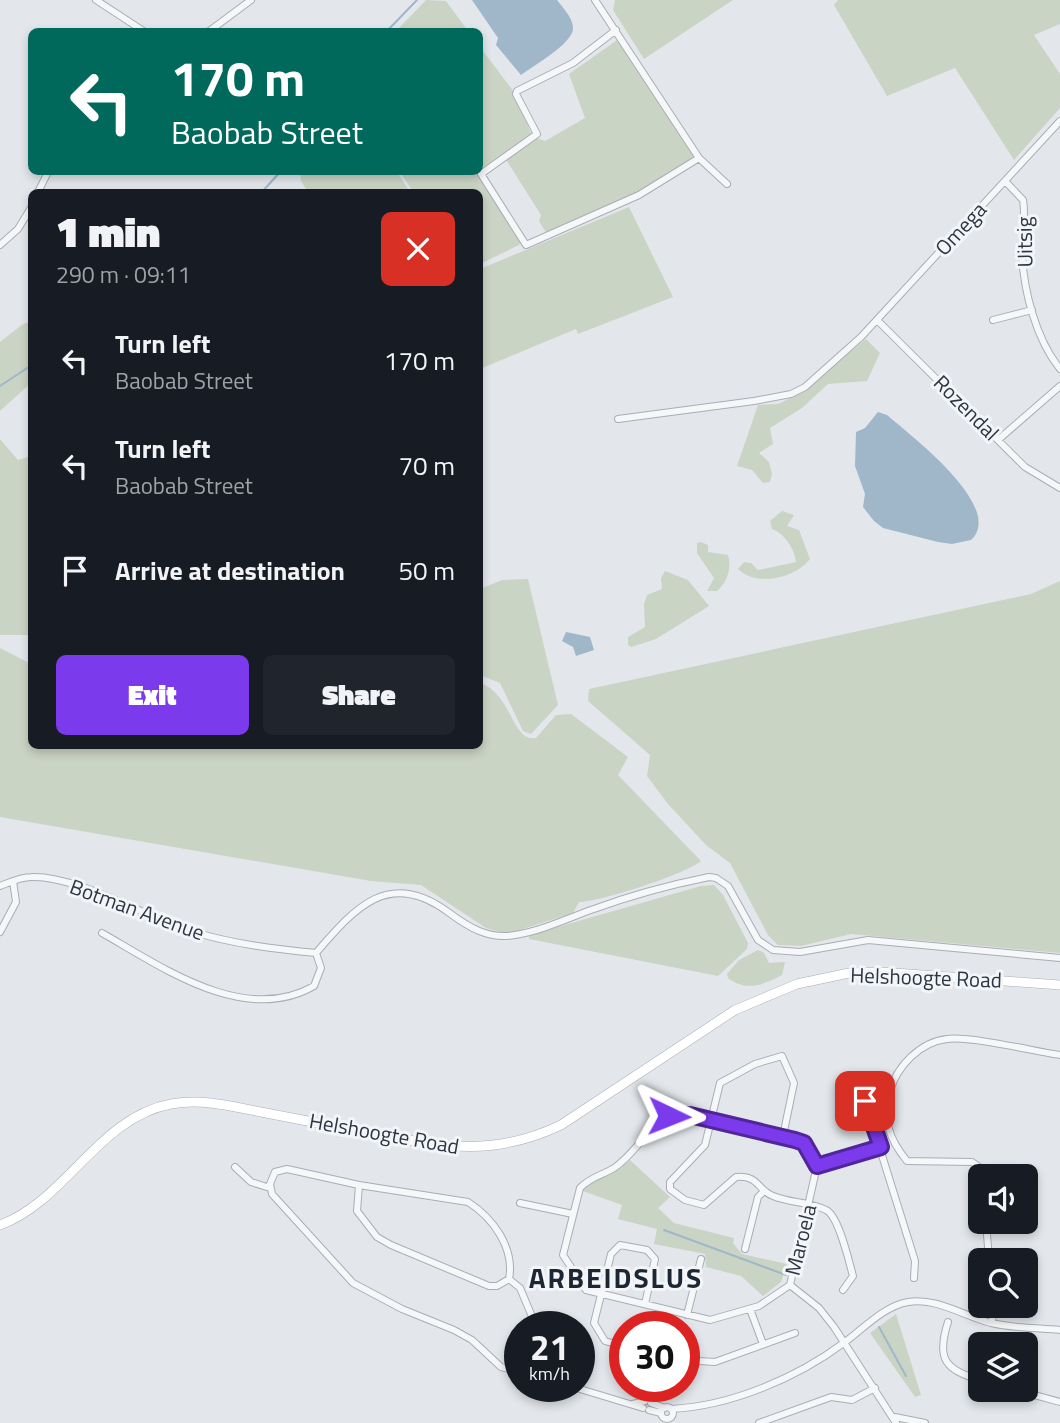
<!DOCTYPE html>
<html lang="en">
<head>
<meta charset="utf-8">
<style>
  body { margin:0; font-family:"Titillium Web",sans-serif; background:#20242c; color:#f1f3f6; height:100vh; display:flex; flex-direction:column; font-size:26px; white-space:nowrap }
  * { box-sizing:border-box; margin:0 }
  p { font-size:23px; color:#9ea1a6 }
  .icon { flex:none; width:38px; height:38px; fill:none; stroke:currentColor; stroke-width:2; stroke-linecap:round; stroke-linejoin:round }
  .map { position:relative; flex:1; overflow:hidden }
  .side { position:absolute; left:28px; top:189px; width:455px; height:560px; display:flex; flex-direction:column; background:#171b24; border-radius:10px; box-shadow:0 4px 10px #0003 }
  .side>* { flex:none }
  .guide { position:absolute; left:28px; top:28px; width:455px; height:147px; border-radius:10px; box-shadow:0 4px 10px #0003; background:#00695c; color:#fff; overflow:hidden }
  .tools { position:absolute; left:968px; top:1164px; display:grid; gap:14px }
  .tools a { display:grid; place-items:center; width:70px; height:70px; border-radius:10px; background:#171b24; box-shadow:0 4px 10px #0003; font-size:35px }
  .speed { position:absolute; left:504px; top:1311px; display:flex; gap:14px; font-size:35px; font-weight:700; text-align:center }
  .speed>* { display:grid; place-content:center; width:91px; height:91px; border-radius:50%; background:#171b24; box-shadow:0 4px 10px #0003; line-height:1 }
  .speed small { font-size:18px; font-weight:400 }
  .speed .limit { border:10px solid #d22; background:#fff; color:#111 }
  .pin { position:absolute; display:grid; place-items:center; width:60px; height:60px; color:#fff; margin:-30px; border-radius:14px; box-shadow:0 4px 10px #0006 }
  .me { position:absolute; width:77px; margin:-38px; rotate:92deg; stroke-linejoin:round; filter:drop-shadow(0 0 5px #0008) }
  .turn { display:flex; align-items:center; gap:24px; height:147px; padding:0 28px; font-size:32px }
  .turn .icon { width:91px; height:91px; stroke-width:2.5 }
  .turn b { display:block; font-size:49px; line-height:60px }
  .round { display:grid; place-items:center; flex:none; width:74px; height:74px; border-radius:10px; background:#20242c }
  .headline { display:flex; align-items:center; justify-content:space-between; height:119px; padding:0 28px }
  h1 { font-size:42px; font-weight:800; line-height:52px }
  .action { display:flex; gap:14px; margin-top:auto; padding:14px 28px }
  .action a { flex:1; height:80px; border-radius:10px; background:#7c3aed; color:#fff; font-size:28px; font-weight:800; line-height:80px; text-align:center }
  .action a+a { background:#20242c; color:#f1f3f6 }
  ul { padding:0; list-style:none }
  li { display:flex; align-items:center; gap:21px; height:105px; padding:0 28px }
  li div { flex:1 }
  li b { display:block; font-size:26px }
  li em { font-style:normal }
  .map>svg:first-child { display:block }
  .green { fill:#cad4c4 }
  .water { fill:#a0b7c9 }
  .lines { fill:none; stroke-linecap:round; stroke-linejoin:round }
  .stream { stroke:#a0b7c9; stroke-width:2 }
  .minor-casing { stroke:#a8aeb5; stroke-width:8 }
  .secondary-casing { stroke:#a8aeb5; stroke-width:10 }
  .minor { stroke:#f6f7f9; stroke-width:6 }
  .secondary { stroke:#fff; stroke-width:9 }
  .route-casing { stroke:#51269a; stroke-width:18 }
  .route { stroke:#7c3aed; stroke-width:12 }
  .labels { text-anchor:middle; stroke-width:6; stroke-linejoin:round; paint-order:stroke }
  .street-label { font-size:21px; fill:#2b3642; stroke:#f3f5f8 }
  .district-label { font-size:28px; font-weight:bold; letter-spacing:2px; fill:#1d2733; stroke:#f3f5f8 }
</style>
</head>
<body>
<div class="map">
<svg width="1060" height="1423" viewBox="0 0 1060 1423">
  <rect width="100%" height="100%" fill="#e3e7eb"/>
  <path class="green" d="M426,0L446,1L468,31H396Z
    M615,0H733L644,59L613,10Z
    M838,0H1060V24L1034,35L1060,74V108L1014,160L955,68L887,96L834,5Z
    M620,38L695,157L634,197L547,234L539,221L541,215L505,158L537,138L545,141L585,118L569,74Z
    M480,47L514,92L532,136L482,168Z
    M300,172H397L410,192H308L301,181Z
    M400,172H477L521,240L519,245L480,264V192H413Z
    M629,207L673,297L578,334L576,329L480,369V269Z
    M31,322V383L0,411V342L23,324Z
    M866,339L880,353L867,381L828,384L802,408L770,428L773,444L759,453L769,462L772,474L770,482L763,483L752,470L737,466L758,405L778,404L799,394Z
    M0,439L18,460L31,456V635H0Z
    M782,511L794,515L787,526L799,530L810,559C794,579 756,587 738,569L744,562L751,563L758,570L796,562C795,549 784,533 772,529L770,521Z
    M701,542L708,545V552L728,555C732,568 727,583 717,591H707L714,578L697,553V543Z
    M665,571L688,580L709,606L656,639L631,647L628,645V637L645,627L644,604L647,595L662,589L661,578Z
    M528,579L558,705L531,734L523,731L500,683L480,675V589L502,580Z
    M1060,581V953L851,934L801,946L778,945L768,935L730,863L706,845L668,804L647,776L650,755L588,701L589,689L1031,594Z
    M0,648L31,664L32,746H146L152,748L162,746H480V683C512,693 512,743 536,738L556,715L571,714L628,757L618,775L701,861C686,874 600,902 579,902L573,913L507,934L486,928L421,885L371,881L0,817Z
    M714,885L723,895L748,943L747,949L718,976L529,939V936L540,932L701,886Z
    M758,950L764,953L769,963L785,962L782,975C763,985 746,992 728,978L727,974L739,960Z
    M630,1160L670,1197L658,1208L674,1223L734,1238L733,1243L742,1254L787,1264L781,1282L763,1296L741,1276L706,1267L705,1254L654,1244L657,1229L618,1219L622,1205L583,1191C589,1181 618,1172 630,1160Z
    M896,1314L921,1395L915,1397L870,1333Z"/>
  <path class="water" d="M472,0H557C563,8 573,18 573,28C574,43 533,66 521,75L496,45L498,38Z
    M878,412L887,415C910,435 1006,507 971,540L952,544L938,542L883,528L874,521L863,507L865,494L855,466L856,432L865,428Z
    M566,632L590,637L594,650L576,656L573,647L562,641Z"/>
  <g class="lines">
    <path class="stream" d="M386,32L417,0
      M262,192L280,172
      M0,386L32,365
      M664,1230L786,1275
      M879,1327L906,1376"/>
    <g class="minor-casing">
      <path id="minor" d="M96,0L145,32
        M595,0L699,158L727,184
        M616,30L573,63L517,91L516,94L537,134L481,174L526,245L639,195L699,158
        M208,32L251,0
        M1005,181L1023,200C1026,217 1022,237 1022,255C1024,292 1036,339 1060,369
        M38,192L48,172
        M0,245L18,229L32,206
        M877,320L1025,467L1060,488
        M993,320L1032,310
        M618,419L754,401L791,394L805,387L861,337L1060,121
        M998,440L1060,386
        M0,886C10,882 21,877 31,877C77,875 147,918 194,932C233,944 275,949 316,953
        M0,932L16,902L13,881
        M102,933C162,967 244,1026 314,986L321,968L316,953
        M316,953C354,909 388,868 448,912C468,927 489,940 515,935C541,931 566,919 591,910C629,896 669,885 709,877L716,878L728,886L758,940L773,950L800,952L868,940L1060,958
        M865,1101L915,1261L914,1278
        M677,1114L795,1140L804,1143L817,1166L790,1285L759,1306L710,1320L586,1290L563,1255L580,1188C590,1177 603,1175 614,1168C638,1152 649,1122 677,1114Z
        M783,1136L794,1083L782,1056L755,1064L720,1083L705,1145L670,1182V1189L685,1200L704,1205L736,1177C759,1175 757,1190 773,1196C790,1203 810,1202 826,1210C839,1216 849,1262 853,1276L843,1290
        M817,1166L881,1147
        M235,1167L251,1182L270,1188
        M983,1176L982,1169L972,1162L907,1161C889,1139 882,1119 890,1091C897,1066 920,1042 947,1039C971,1036 1033,1051 1060,1055
        M359,1185L287,1169L275,1172L270,1184L272,1194L353,1283L402,1309L454,1330L472,1340L501,1367L520,1372
        M359,1185L468,1202C493,1218 515,1248 509,1279L497,1286H489L391,1245L377,1237L357,1211Z
        M520,1203L573,1214
        M986,1222L989,1260
        M745,1249L758,1197L764,1191
        M509,1279L520,1288L536,1326
        M790,1285L819,1308L834,1327L896,1423
        M750,1309L763,1344
        M687,1315L701,1259
        M948,1322C936,1359 945,1370 980,1380
        M992,1323L993,1306
        M625,1347L605,1341L594,1323L611,1254L620,1245L647,1250L655,1259L645,1304
        M684,1360L715,1362L795,1333
        M570,1386L643,1408
        M1016,1390L1060,1402
        M651,1403L665,1408
        M633,1404L645,1401
        M661 1413a6 6 0 1 1 12 0a6 6 0 1 1-12 0Z
        M671,1409C731,1406 797,1378 845,1342C863,1329 884,1306 908,1302C935,1297 964,1316 991,1323C1013,1328 1037,1328 1060,1330
        M649,1410L661,1413
        M895,1417L925,1423
        M759,1423L831,1397L852,1400L875,1388"/>
    </g>
    <g class="secondary-casing">
      <path id="secondary" d="M0,1225C66,1201 99,1117 171,1104C204,1098 234,1107 266,1113C302,1120 339,1127 375,1134C445,1147 494,1157 561,1125L735,1010L797,984L849,973L881,972L1060,985"/>
    </g>
    <use href="#minor" class="minor"/>
    <use href="#secondary" class="secondary"/>
  </g>
  <g class="lines">
    <g class="route-casing">
      <path id="route" d="M669,1116L690,1115L795,1140L804,1143L817,1166L881,1147L865,1101"/>
    </g>
    <use href="#route" class="route"/>
  </g>
  <g class="labels">
    <g class="street-label">
      <text transform="translate(961 229) rotate(-47)" y="7">Omega</text>
      <text transform="translate(1025 242) rotate(-91)" y="7">Uitsig</text>
      <text transform="translate(966 408) rotate(45)" y="7">Rozendal</text>
      <text transform="translate(137 910) rotate(20)" y="7">Botman Avenue</text>
      <text transform="translate(926 978) rotate(2)" y="7">Helshoogte Road</text>
      <text transform="translate(384 1134) rotate(10)" y="7">Helshoogte Road</text>
      <text transform="translate(801 1240) rotate(-76)" y="7">Maroela</text>
    </g>
    <g class="district-label">
      <text x="616" y="1288">ARBEIDSLUS</text>
    </g>
  </g>
</svg>
<div class="tools">
<a><svg class="icon" aria-label="sound" viewBox="0 0 24 24"><path d="M4 9h4l5-4v14l-5-4H4zM17 9q2 3 0 6"/></svg></a>
<a><svg class="icon" aria-label="search" viewBox="0 0 24 24"><circle cx="10" cy="10" r="6"/><path d="M15 15l6 6"/></svg></a>
<a><svg class="icon" aria-label="layers" viewBox="0 0 24 24"><path d="M12 4l9 5-9 5-9-5zM3 14l9 5 9-5"/></svg></a>
</div>
<div class="speed"><div>21<small>km/h</small></div><div class="limit">30</div></div>
<div class="pin" style="left:865px;top:1101px;background:#d93025"><svg class="icon" aria-label="arrive" viewBox="0 0 24 24"><path d="M6 21V4h12l-3 4 3 4H6"/></svg></div>
<svg class="me" style="left:669px;top:1116px" viewBox="-20 -20 40 40"><path d="M0-17L14 15 0 8-14 15z" fill="#7c3aed" stroke="#fff" stroke-width="4"/></svg>
<div class="guide">
<div class="turn"><svg class="icon" aria-label="left" viewBox="0 0 24 24"><path d="M17 20v-9H6M10 6l-5 5 5 5"/></svg><div><b>170 m</b>Baobab Street</div></div>
</div>
<section class="side">
<div class="headline"><div><h1>1 min</h1><p>290 m · 09:11</p></div><a class="round" style="background:#d93025;color:#fff"><svg class="icon" aria-label="close" viewBox="0 0 24 24"><path d="M6 6l12 12M18 6L6 18"/></svg></a></div>
<ul>
<li><svg class="icon" aria-label="left" viewBox="0 0 24 24"><path d="M17 20v-9H6M10 6l-5 5 5 5"/></svg><div><b>Turn left</b><p>Baobab Street</p></div><em>170 m</em></li>
<li><svg class="icon" aria-label="left" viewBox="0 0 24 24"><path d="M17 20v-9H6M10 6l-5 5 5 5"/></svg><div><b>Turn left</b><p>Baobab Street</p></div><em>70 m</em></li>
<li><svg class="icon" aria-label="arrive" viewBox="0 0 24 24"><path d="M6 21V4h12l-3 4 3 4H6"/></svg><div><b>Arrive at destination</b></div><em>50 m</em></li>
</ul>
<div class="action"><a>Exit</a><a>Share</a></div>
</section>
</div>
</body>
</html>
